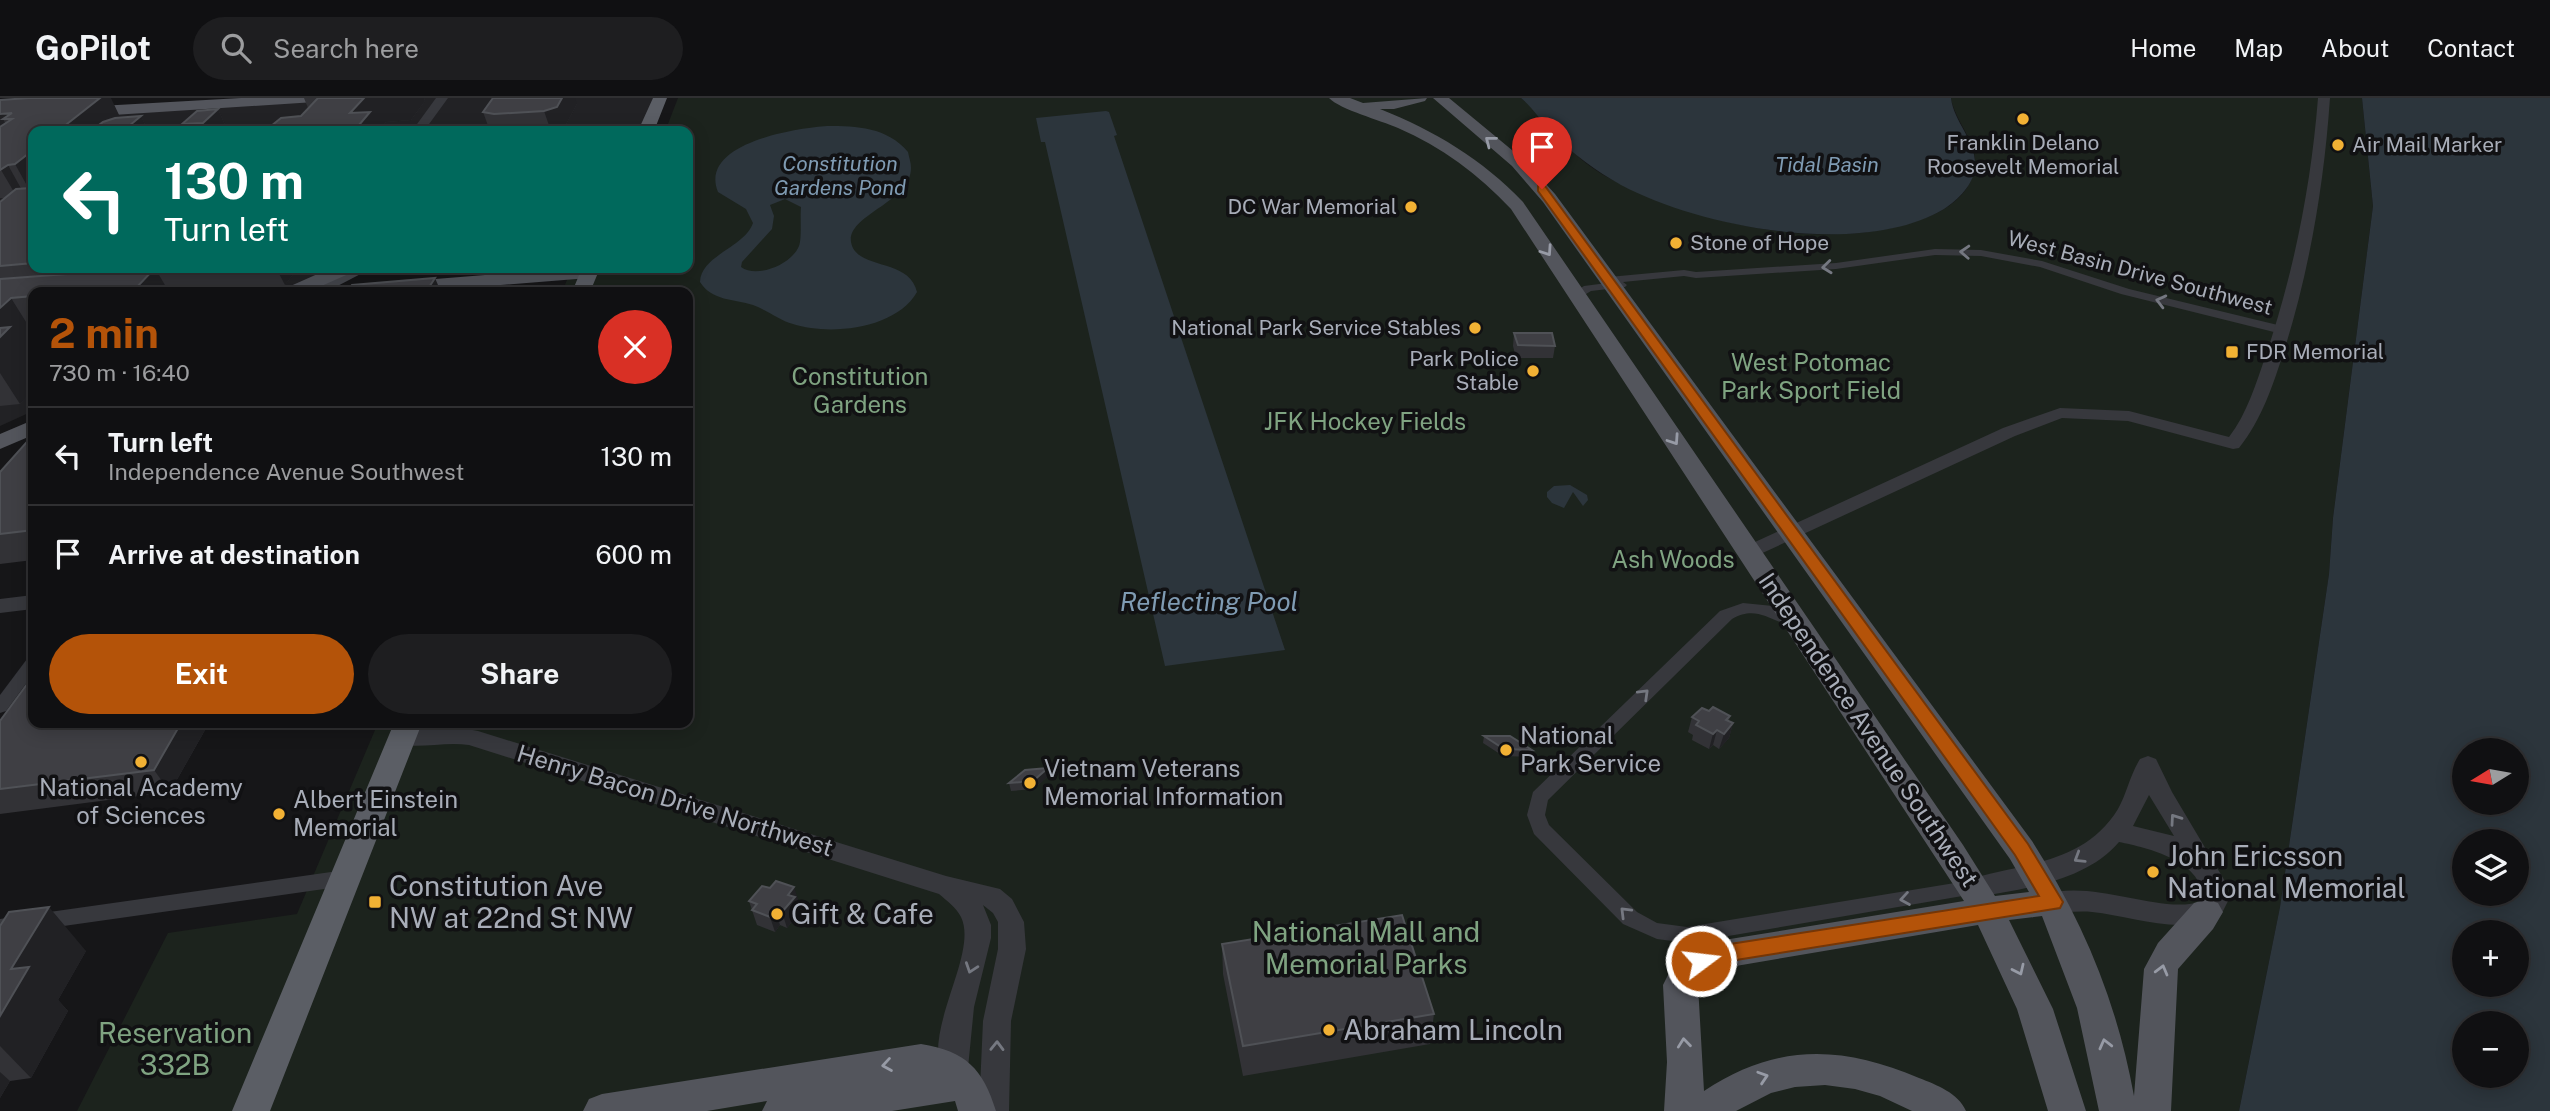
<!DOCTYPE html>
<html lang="en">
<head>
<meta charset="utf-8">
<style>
  body { margin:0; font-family:"Public Sans",sans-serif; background:#1e1e20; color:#f1f3f6; height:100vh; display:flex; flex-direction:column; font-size:26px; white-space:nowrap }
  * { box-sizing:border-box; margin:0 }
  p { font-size:23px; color:#9c9d9f }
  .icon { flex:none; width:38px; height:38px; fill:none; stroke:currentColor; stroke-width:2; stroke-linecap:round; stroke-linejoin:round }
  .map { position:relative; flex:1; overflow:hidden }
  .side { position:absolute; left:28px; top:189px; width:665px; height:441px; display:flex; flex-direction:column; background:#101012; border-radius:14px; box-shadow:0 4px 18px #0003,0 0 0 2px #303032 }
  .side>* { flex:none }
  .top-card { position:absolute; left:28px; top:28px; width:665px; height:147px; border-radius:14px; box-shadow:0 4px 18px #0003,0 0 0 2px #303032; background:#00695c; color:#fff; overflow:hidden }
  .needle { width:46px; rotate:259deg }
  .controls { position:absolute; left:2452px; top:640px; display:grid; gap:14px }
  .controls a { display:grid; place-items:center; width:77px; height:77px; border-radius:50%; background:#101012; box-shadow:0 4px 18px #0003,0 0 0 2px #303032; font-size:35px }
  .pin { position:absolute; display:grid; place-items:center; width:60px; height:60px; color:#fff; margin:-72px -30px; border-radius:50% 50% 50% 0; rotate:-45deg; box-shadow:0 0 7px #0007 }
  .pin .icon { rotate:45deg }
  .me { position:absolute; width:77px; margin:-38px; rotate:75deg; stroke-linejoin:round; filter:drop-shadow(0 0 5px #0008) }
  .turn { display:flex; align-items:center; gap:24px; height:147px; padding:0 21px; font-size:32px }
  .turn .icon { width:91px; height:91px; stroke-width:2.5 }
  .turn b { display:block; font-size:49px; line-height:60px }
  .round { display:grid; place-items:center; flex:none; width:74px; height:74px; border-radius:37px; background:#1e1e20 }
  .headline { display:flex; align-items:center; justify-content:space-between; height:119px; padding:0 21px }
  h1 { font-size:42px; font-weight:700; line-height:52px; color:#b45309 }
  .cta { display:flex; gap:14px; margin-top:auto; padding:14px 21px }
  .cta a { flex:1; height:80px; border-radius:42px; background:#b45309; color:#fff; font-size:28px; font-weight:700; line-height:80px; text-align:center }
  .cta a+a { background:#1e1e20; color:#f1f3f6 }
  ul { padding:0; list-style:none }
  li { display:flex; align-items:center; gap:21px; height:98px; padding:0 21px; border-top:2px solid #303032 }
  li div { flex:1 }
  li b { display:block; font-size:26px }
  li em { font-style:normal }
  header { display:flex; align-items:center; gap:42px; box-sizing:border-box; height:98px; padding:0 35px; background:#101012; border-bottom:2px solid #303032 }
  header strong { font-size:33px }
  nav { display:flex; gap:38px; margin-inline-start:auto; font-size:24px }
  .search { width:490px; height:63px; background:#1e1e20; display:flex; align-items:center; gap:18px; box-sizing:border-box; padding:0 24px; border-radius:38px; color:#9c9d9f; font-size:26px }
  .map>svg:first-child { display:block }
  .built { fill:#222225 }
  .green { fill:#1c231d }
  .water { fill:#2c353c; fill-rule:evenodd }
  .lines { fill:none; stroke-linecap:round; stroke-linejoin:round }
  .minor { fill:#37383d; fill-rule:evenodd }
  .tertiary { fill:#37383d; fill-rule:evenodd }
  .secondary { fill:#45474d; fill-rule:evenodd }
  .primary { fill:#53555c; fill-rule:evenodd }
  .trunk { fill:#5b5e65; fill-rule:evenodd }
  .wall { fill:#323236 }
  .shaded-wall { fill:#212124 }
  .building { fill:#3f3f44; stroke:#4f5156; stroke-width:2 }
  .oneway { stroke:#979ba6 }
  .oneway2 { stroke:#757881 }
  .route { fill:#b45309; stroke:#753606; stroke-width:2 }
  .poi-dot { fill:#f2b134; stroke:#111113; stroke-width:2.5 }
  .labels { text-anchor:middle; stroke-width:7; stroke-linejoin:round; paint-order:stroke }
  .far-poi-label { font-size:21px; fill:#a8adb8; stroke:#111113; text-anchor:start }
  .far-water-label { font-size:21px; font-style:italic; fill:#7f9bb3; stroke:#111113 }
  .far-street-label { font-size:21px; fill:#a8adb8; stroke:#111113 }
  .park-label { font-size:24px; fill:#7fa381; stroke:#111113 }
  .street-label { font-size:24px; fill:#a8adb8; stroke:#111113 }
  .poi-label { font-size:24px; fill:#a8adb8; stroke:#111113; text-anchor:start }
  .water-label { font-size:26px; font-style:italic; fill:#7f9bb3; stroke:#111113 }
  .near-poi-label { font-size:28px; fill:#a8adb8; stroke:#111113; text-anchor:start }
  .near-park-label { font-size:28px; fill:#7fa381; stroke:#111113 }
</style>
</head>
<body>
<header>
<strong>GoPilot</strong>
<div class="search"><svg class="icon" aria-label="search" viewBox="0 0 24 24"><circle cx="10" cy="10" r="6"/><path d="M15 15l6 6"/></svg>Search here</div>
<nav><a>Home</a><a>Map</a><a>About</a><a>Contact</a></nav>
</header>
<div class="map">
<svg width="2550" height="1013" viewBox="0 0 2550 1013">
  <rect width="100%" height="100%" fill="#161618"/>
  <path class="built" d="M315,0H660L649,28L637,33H33V170H321L307,188L293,194H33V313L0,328V19Z"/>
  <path class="green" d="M678,0H1521C1552,26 1568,58 1607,79C1696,126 1828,157 1925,120C1948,112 1971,95 1975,69C1978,44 1955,24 1951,0H2362L2373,108L2333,420L2329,476L2280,809L2239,1013H77L168,835L297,816L378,625H688V194H562L572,170H688V33H662L666,31Z"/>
  <path class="water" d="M1521,0H1951C1954,25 1977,43 1975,69C1974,86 1958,102 1944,111C1862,160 1702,130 1621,87C1596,73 1573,56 1553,36C1542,24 1533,10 1521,0Z
    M2362,0H2550V1013H2239L2280,809L2329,476L2333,420L2373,108ZM2464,653H2516V705H2464ZM2464,744H2516V796H2464ZM2464,835H2516V887H2464ZM2464,926H2516V978H2464Z
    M1106,13L1109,14L1117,37L1114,38L1285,552L1165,568L1045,44H1041L1036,20Z
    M827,28C857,28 887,29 908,54C909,59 911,65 911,70C911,104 847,117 851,144C856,173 909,159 917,194C896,231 830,238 793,226C779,222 767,212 753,207C734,201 712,203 700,184C701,157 744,150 753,125L746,111L718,94C698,45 797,30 827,28ZM785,101L801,109C800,120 802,140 799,148C792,166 757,181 741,169L742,164L772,131L774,118L770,107Z
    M1570,387L1587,397L1588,402L1583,408L1573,394L1564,410L1552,405L1547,399V394L1554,388Z"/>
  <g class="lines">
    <path class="minor" d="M1935,151L1981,152L2042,163L2129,191L2286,229L2288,232L2282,236L2121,196L2040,169L1981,158L1935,157L1836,171L1696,180L1684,178L1623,184L1627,187L1625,189L1591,193L1586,196L1584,202L1580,203L1574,200L1576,193L1584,188L1607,185L1603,182L1609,179L1684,172L1696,174L1836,165Z
      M1743,505L1773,508L1798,519L1800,523L1792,528C1769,522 1756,507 1732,521L1548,702L1545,717L1549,727L1637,814L1657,825L1687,829L1973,782L1980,785L1983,790L1980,795L1687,845L1657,841L1623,826L1534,736L1527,717L1533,694L1720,513Z
      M33,560V576L6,613L0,615V597L27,561Z
      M345,772L352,775L355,780L352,785L345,788L0,837V821Z"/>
    <path class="tertiary" d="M436,0H448L424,33H412Z
      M2318,0H2330C2324,86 2310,170 2284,253C2273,287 2262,321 2239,350L2233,351L2128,323L2062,320L2015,338L1756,458H1742L1739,454L1742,450L2003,330L2060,310L2129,313L2229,339C2247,316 2256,285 2266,257C2294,173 2311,88 2318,0Z
      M33,497V511L0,515V501Z
      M450,628L478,633L946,778L1000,791L1012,801L1024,824L1026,851L1011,923L1009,1013H979L983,923L998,851V824L993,815L983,807L991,827V840L974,909L968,970L963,979L953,983L943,979C921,933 979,856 961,819C956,809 947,803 939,796L469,647C444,643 417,652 394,645L390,639L394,633Z
      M2148,658L2156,661L2172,694L2226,785L2229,801L2221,817C2183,839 2133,818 2092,814C2076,812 2059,817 2044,811L2040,804L2044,797C2093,780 2162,818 2202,803C2206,764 2149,750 2119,744C2085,784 2022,791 1973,800L1964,797L1960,790L1964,783C2019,765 2083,768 2118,711C2127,695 2130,677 2140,661ZM2149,697L2174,738L2133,728Z"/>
    <path class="secondary" d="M352,170H372L326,194H305Z"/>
    <path class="primary" d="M241,0H322L315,4L82,19L74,14L82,9Z
      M1329,0H1350L1363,5L1427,0L1425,3L1394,11H1380C1435,33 1482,61 1523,104L1963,747L1995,798L2029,794L2010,761L1543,104L1512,68L1433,0H1449L1524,62L1555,96L2032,743C2083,823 2117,904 2134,998L2144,871L2158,845L2194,805L2206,801L2218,805L2223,814L2213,831L2178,871L2171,1013H2099L2077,910L2042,818L2009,822L2053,911L2086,1013H2048L2017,911L1978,827L1730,869L1707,878L1698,887L1704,993C1777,945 1841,947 1919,980C1937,987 1958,995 1966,1013H1912L1880,998L1855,991L1825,987L1795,989L1771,995L1736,1013H1664L1667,964L1663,887L1673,867L1682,858L1730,841L1964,803L1511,111C1478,76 1442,49 1398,30C1380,22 1341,12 1329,0Z
      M331,170H355L353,174L308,194H283L286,190Z
      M573,170H594L598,174L589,180L414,194H338L348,188Z
      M33,322V337L0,351V336Z
      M921,946C966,953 983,971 996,1013H958L955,1003L892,1013H762L767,1003L707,1013H583L589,1001L602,996Z"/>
    <path class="trunk" d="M653,0H667L654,33H638Z
      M582,170H600L590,194H572Z
      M394,625H422L270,1013H232Z"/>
  </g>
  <path class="wall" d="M304,0H424L425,3L411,22L386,24L379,33H265L301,18L308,10Z
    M0,2L120,19V20L141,18L148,33H33V170H298L285,187L197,194H33V262L32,263L33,266V292L20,306L0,308V104L5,100H0Z
    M577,6L564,30L554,33H490L483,14Z
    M218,11L225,27L219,33H185L182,26Z
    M1514,235L1555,248L1553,260H1516L1513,248Z
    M33,337V462L0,466V374Z
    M1709,613L1730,618L1729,623L1733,625L1729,640L1719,651L1713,647L1709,651L1692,642L1693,637L1688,634L1692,619Z
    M33,625H209L170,694L0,716V691Z
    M1484,638L1532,652L1531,659L1503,658L1483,645Z
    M1049,677L1034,691L1011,693L1009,685Z
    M749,803L799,804L797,807L800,814L787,830L780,827L775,834L757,827Z
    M0,828L86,853L58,902L68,913L31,980L10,983L0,1000Z
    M1222,846L1434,916L1430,946L1243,978L1223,876Z"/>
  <path class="shaded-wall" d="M100,0H111L120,19L103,33H58Z
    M364,0H424L425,3L411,22L386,24L379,33H354L350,15Z
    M562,0H575L577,6L564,30L551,33L544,13Z
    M218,11L225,27L219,33H207L203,25Z
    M12,15V21H3L15,42L0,44V16Z
    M141,18L148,33H123Z
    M33,52V91L30,93L15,66Z
    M8,67L23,94L17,99L1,72Z
    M155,170L169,194H138L136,190Z
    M276,170H298L285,187Z
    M435,180L441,194H426Z
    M11,200L33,235V262L32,263L33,266V292L20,306L0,275V210Z
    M181,625H209L170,694L154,672Z
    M1733,625L1729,640L1719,651L1724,636Z
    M1717,632L1713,647L1709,651L1713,636Z
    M1048,670L1049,677L1034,691L1033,683Z
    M794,789L799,804L797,807L800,814L787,830L782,814L788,797Z
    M49,809L86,853L58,902L68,913L31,980L0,948V918L11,871Z
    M775,812L780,827L775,834L770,819Z
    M0,974L10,983L0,1000Z"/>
  <path class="building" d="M29,0H100L58,33H33V52L15,66L8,67L0,72V29L12,21H3L12,15L0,16V2Z
    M318,0H364L350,15L370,14L354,33H265L281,20L301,18Z
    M493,0H562L557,9L544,13L494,16L483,14Z
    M218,11L203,25L182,26L197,13Z
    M141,18L123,33H91L103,24L115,20Z
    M33,88V165L0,168V104L16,91L31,90Z
    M149,170H155L136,190L79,194H33V198L11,200L0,210V181Z
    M435,180L426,194H346L352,187Z
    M10,229L0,239V230Z
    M1514,235H1552L1555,248L1518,247Z
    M33,337V432L0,436V374Z
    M33,578V625H181L154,672L0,691V623Z
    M1713,609L1730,618L1726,622L1733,625L1724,636L1717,632L1713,636L1696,627L1699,623L1692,619L1702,610L1709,613Z
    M1484,638H1510L1532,652L1504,651Z
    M1048,670L1033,683L1009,685L1025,672Z
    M776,783L794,789L788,797L795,799L782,814L775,812L770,819L752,812L757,806L749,803L762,788L770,790Z
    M49,809L11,871L29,869L0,918V828L9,814Z
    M1402,817L1434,916L1243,948L1222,846Z"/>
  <defs><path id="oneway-chevron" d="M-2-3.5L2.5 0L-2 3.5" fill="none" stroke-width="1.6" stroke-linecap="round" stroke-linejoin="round" transform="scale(1.75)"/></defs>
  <g class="oneway">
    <use href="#oneway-chevron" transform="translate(1490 43) rotate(-142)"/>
    <use href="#oneway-chevron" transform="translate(1547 153) rotate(56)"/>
    <use href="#oneway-chevron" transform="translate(1674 342) rotate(56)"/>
    <use href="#oneway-chevron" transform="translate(2019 872) rotate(65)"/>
    <use href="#oneway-chevron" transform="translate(2162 872) rotate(-75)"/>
    <use href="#oneway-chevron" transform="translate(1684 945) rotate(-96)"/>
    <use href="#oneway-chevron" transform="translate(2105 946) rotate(-104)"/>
    <use href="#oneway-chevron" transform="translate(887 967) rotate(171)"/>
    <use href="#oneway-chevron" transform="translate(1763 979) rotate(-18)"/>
  </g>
  <g class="oneway2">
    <use href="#oneway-chevron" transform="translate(1965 154) rotate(-177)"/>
    <use href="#oneway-chevron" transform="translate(1827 169) rotate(174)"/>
    <use href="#oneway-chevron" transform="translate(2161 203) rotate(-166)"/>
    <use href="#oneway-chevron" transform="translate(1644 596) rotate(-44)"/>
    <use href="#oneway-chevron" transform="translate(2175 721) rotate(-125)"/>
    <use href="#oneway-chevron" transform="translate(2079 760) rotate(148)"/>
    <use href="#oneway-chevron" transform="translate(1905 801) rotate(171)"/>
    <use href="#oneway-chevron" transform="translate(1625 814) rotate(-135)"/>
    <use href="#oneway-chevron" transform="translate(971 870) rotate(109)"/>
    <use href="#oneway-chevron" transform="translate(997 948) rotate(-89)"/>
  </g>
  <path class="route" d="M1538,88H1545L2028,746L2063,804L2060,810L1730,863L1701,872L1693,869L1690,863L1693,857L1730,846L2039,798L2015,757L1538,93Z"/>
  <g class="poi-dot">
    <circle cx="2023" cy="21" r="7"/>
    <circle cx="2338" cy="47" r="7"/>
    <circle cx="1411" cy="109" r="7"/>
    <circle cx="1676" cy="145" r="7"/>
    <circle cx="1475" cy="230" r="7"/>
    <rect x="2225" y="247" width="14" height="14" rx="3.5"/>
    <circle cx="1533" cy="273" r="7"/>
    <circle cx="1506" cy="652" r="7"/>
    <circle cx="141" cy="664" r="7"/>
    <circle cx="1030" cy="685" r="7"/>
    <circle cx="279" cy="716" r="7"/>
    <circle cx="2153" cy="774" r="7"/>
    <rect x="368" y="797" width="14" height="14" rx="3.5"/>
    <circle cx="777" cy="816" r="7"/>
    <circle cx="1329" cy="932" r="7"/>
  </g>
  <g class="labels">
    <g class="far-poi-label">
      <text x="2023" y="52" text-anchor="middle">Franklin Delano<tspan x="2023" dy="24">Roosevelt Memorial</tspan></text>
      <text x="2352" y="54">Air Mail Marker</text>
      <text x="1397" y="116" text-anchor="end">DC War Memorial</text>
      <text x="1690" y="152">Stone of Hope</text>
      <text x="1461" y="237" text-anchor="end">National Park Service Stables</text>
      <text x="2246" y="261">FDR Memorial</text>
      <text x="1519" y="268" text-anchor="end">Park Police<tspan x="1519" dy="24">Stable</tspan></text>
    </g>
    <g class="far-water-label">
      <text x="840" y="73">Constitution<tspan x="840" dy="24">Gardens Pond</tspan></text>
      <text x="1827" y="74">Tidal Basin</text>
    </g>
    <g class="far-street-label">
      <text transform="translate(2140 175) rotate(15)" y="7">West Basin Drive Southwest</text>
    </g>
    <g class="park-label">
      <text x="1811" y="273">West Potomac<tspan x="1811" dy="28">Park Sport Field</tspan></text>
      <text x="860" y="287">Constitution<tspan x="860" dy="28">Gardens</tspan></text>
      <text x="1365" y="332">JFK Hockey Fields</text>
      <text x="1673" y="470">Ash Woods</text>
    </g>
    <g class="street-label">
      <text transform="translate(1868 632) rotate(56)" y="8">Independence Avenue Southwest</text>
      <text transform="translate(675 703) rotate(17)" y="8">Henry Bacon Drive Northwest</text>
    </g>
    <g class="poi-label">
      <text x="1520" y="646">National<tspan x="1520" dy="28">Park Service</tspan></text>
      <text x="1044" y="679">Vietnam Veterans<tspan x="1044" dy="28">Memorial Information</tspan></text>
      <text x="141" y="698" text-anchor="middle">National Academy<tspan x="141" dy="28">of Sciences</tspan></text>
      <text x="293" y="710">Albert Einstein<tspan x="293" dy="28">Memorial</tspan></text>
    </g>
    <g class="water-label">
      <text x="1209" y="513">Reflecting Pool</text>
    </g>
    <g class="near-poi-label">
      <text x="2167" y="768">John Ericsson<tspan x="2167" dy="32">National Memorial</tspan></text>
      <text x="389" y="798">Constitution Ave<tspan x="389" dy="32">NW at 22nd St NW</tspan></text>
      <text x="791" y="826">Gift &amp; Cafe</text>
      <text x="1343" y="942">Abraham Lincoln</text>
    </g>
    <g class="near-park-label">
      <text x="1366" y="844">National Mall and<tspan x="1366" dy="32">Memorial Parks</tspan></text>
      <text x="175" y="945">Reservation<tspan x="175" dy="32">332B</tspan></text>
    </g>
  </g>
</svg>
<div class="controls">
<a><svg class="needle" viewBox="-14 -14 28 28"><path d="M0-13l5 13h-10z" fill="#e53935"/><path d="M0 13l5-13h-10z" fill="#9c9d9f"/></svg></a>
<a><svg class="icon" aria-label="layers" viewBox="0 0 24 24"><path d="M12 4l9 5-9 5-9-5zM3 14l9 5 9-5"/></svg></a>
<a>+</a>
<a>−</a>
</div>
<div class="pin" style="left:1542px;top:91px;background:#d93025"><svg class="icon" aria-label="arrive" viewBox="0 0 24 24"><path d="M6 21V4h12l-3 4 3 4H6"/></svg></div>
<svg class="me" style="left:1701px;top:863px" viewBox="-20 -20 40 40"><circle r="17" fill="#b45309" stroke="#fff" stroke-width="3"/><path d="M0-11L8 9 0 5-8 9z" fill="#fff"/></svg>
<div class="top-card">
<div class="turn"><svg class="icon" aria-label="left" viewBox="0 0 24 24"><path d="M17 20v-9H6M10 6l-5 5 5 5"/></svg><div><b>130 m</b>Turn left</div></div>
</div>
<section class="side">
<div class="headline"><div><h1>2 min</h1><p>730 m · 16:40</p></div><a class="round" style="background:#d93025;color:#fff"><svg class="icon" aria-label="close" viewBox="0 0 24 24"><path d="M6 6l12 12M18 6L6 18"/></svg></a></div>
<ul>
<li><svg class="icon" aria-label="left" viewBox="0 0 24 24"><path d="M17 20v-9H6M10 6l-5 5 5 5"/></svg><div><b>Turn left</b><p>Independence Avenue Southwest</p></div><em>130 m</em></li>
<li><svg class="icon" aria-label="arrive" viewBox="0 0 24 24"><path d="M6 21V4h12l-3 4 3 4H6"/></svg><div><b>Arrive at destination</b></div><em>600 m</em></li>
</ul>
<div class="cta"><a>Exit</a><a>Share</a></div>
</section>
</div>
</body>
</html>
